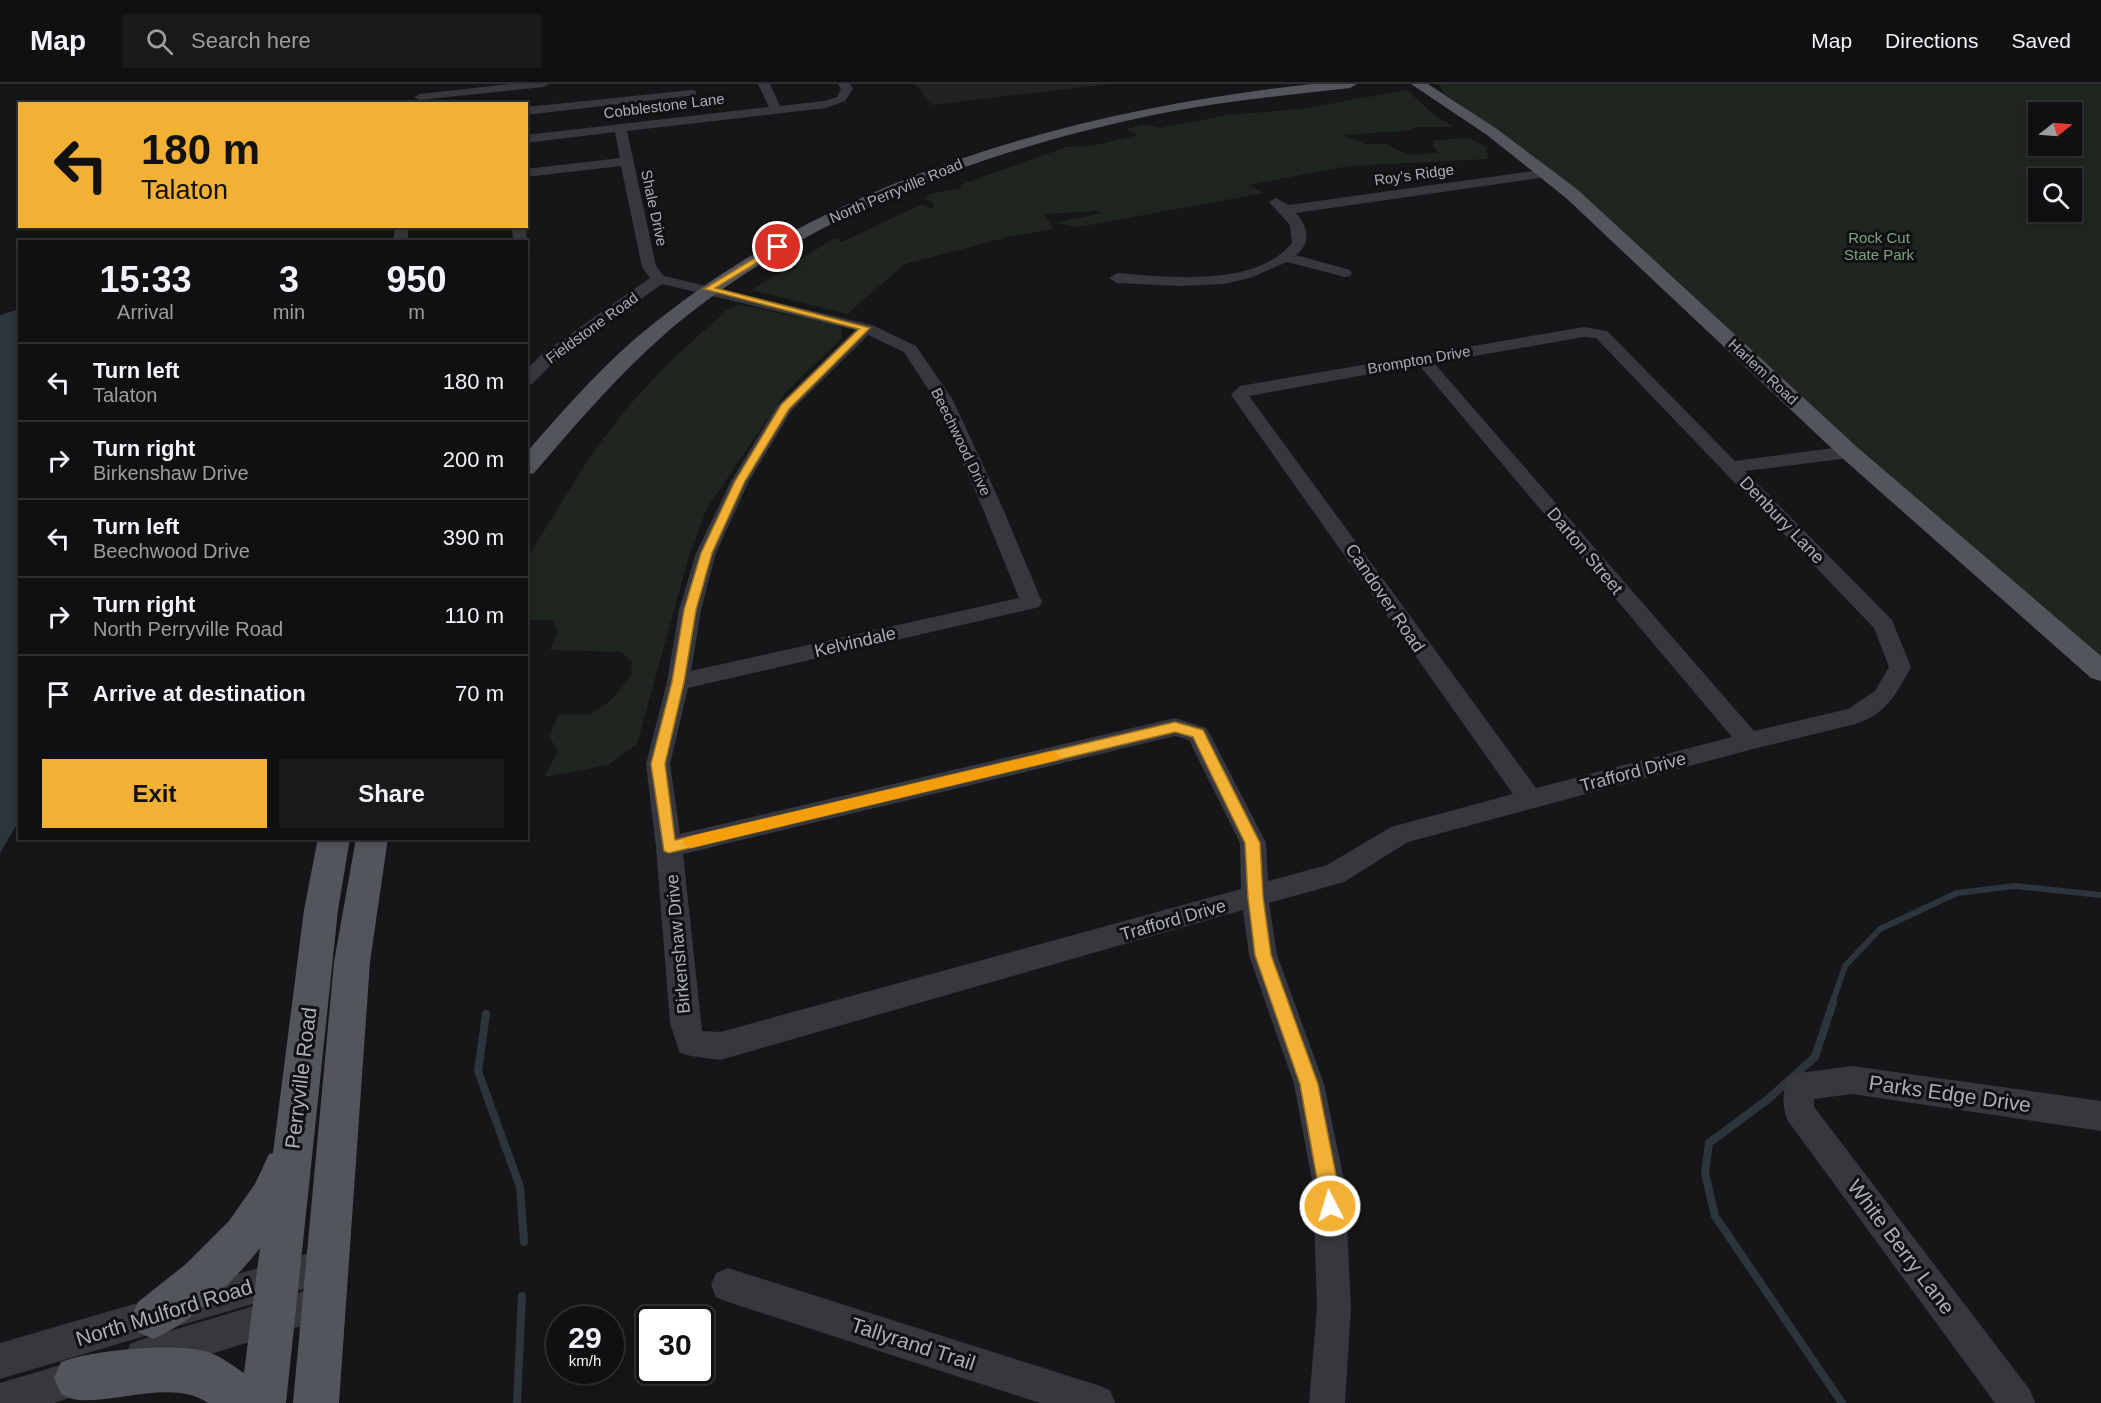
<!DOCTYPE html>
<html lang="en">
<head>
<meta charset="utf-8">
<style>
  body { margin:0; font-family:Helvetica,sans-serif; background:#19191b; color:#f1f3f6; height:100vh; display:flex; flex-direction:column; font-size:22px; white-space:nowrap }
  * { box-sizing:border-box; margin:0 }
  p { font-size:20px; color:#9c9d9f }
  .icon { flex:none; width:33px; height:33px; fill:none; stroke:currentColor; stroke-width:2; stroke-linecap:round; stroke-linejoin:round }
  .map { position:relative; flex:1; overflow:hidden }
  .side { position:absolute; left:18px; top:156px; width:510px; height:600px; display:flex; flex-direction:column; background:#101012; border-radius:0px; box-shadow:0 3px 9px #0003,0 0 0 2px #303032 }
  .side>* { flex:none }
  .top-card { position:absolute; left:18px; top:18px; width:510px; height:126px; border-radius:0px; box-shadow:0 3px 9px #0003,0 0 0 2px #303032; background:#f2b134; color:#111; overflow:hidden }
  .needle { width:39px; rotate:73deg }
  .tools { position:absolute; left:2028px; top:18px; display:grid; gap:12px }
  .tools a { display:grid; place-items:center; width:54px; height:54px; border-radius:0px; background:#101012; box-shadow:0 3px 9px #0003,0 0 0 2px #303032; font-size:30px }
  .speed { position:absolute; left:546px; top:1222px; display:flex; gap:12px; font-size:30px; font-weight:700; text-align:center }
  .speed>* { display:grid; place-content:center; width:78px; height:78px; border-radius:50%; background:#101012; box-shadow:0 3px 9px #0003,0 0 0 2px #303032; line-height:1 }
  .speed small { font-size:15px; font-weight:400 }
  .speed .limit { border:3px solid #111; border-radius:9px; background:#fff; color:#111 }
  .pin { position:absolute; display:grid; place-items:center; width:51px; height:51px; color:#fff; margin:-26px; border:3px solid #fff; border-radius:50%; box-shadow:0 2px 6px #0007 }
  .me { position:absolute; width:66px; margin:-33px; rotate:355deg; stroke-linejoin:round; filter:drop-shadow(0 0 4px #0008) }
  .turn { display:flex; align-items:center; gap:21px; height:126px; padding:0 24px; font-size:27px }
  .turn .icon { width:78px; height:78px; stroke-width:2.5 }
  .turn b { display:block; font-size:42px; line-height:51px }
  .eta { display:flex; justify-content:space-evenly; align-items:center; height:102px; text-align:center }
  .eta b { font-size:36px; font-weight:800; line-height:42px }
  .cta { display:flex; gap:12px; margin-top:auto; padding:12px 24px }
  .cta a { flex:1; height:69px; border-radius:0px; background:#f2b134; color:#111; font-size:24px; font-weight:800; line-height:69px; text-align:center }
  .cta a+a { background:#19191b; color:#f1f3f6 }
  ul { padding:0; list-style:none }
  li { display:flex; align-items:center; gap:18px; height:78px; padding:0 24px; border-top:2px solid #303032 }
  li div { flex:1 }
  li b { display:block; font-size:22px }
  li em { font-style:normal }
  header { display:flex; align-items:center; gap:36px; box-sizing:border-box; height:84px; padding:0 30px; background:#101012; border-bottom:2px solid #303032 }
  header strong { font-size:28px }
  nav { display:flex; gap:33px; margin-inline-start:auto; font-size:21px }
  .search { width:420px; height:54px; background:#19191b; display:flex; align-items:center; gap:15px; box-sizing:border-box; padding:0 21px; border-radius:0px; color:#9c9d9f; font-size:22px }
  .map>svg:first-child { display:block }
  .built { fill:#222225 }
  .green { fill:#1e261f; fill-rule:evenodd }
  .water { fill:#2c353c }
  .lines { fill:none; stroke-linecap:round; stroke-linejoin:round }
  .stream-far1 { stroke:#2c353c; stroke-width:6 }
  .stream { stroke:#2c353c; stroke-width:8 }
  .minor { fill:#37383d; fill-rule:evenodd }
  .major { fill:#53555c; fill-rule:evenodd }
  .route { fill:#f2b134; stroke:#9d7322; stroke-width:1.5 }
  .slow { fill:#f59e0b }
  .labels { text-anchor:middle; stroke-width:6; stroke-linejoin:round; paint-order:stroke }
  .far-street-label { font-size:15px; fill:#a8adb8; stroke:#111113 }
  .far-park-label { font-size:15px; fill:#7fa381; stroke:#111113 }
  .street-label { font-size:18px; fill:#a8adb8; stroke:#111113 }
  .near-street-label { font-size:21px; fill:#a8adb8; stroke:#111113 }
</style>
</head>
<body>
<header>
<strong>Map</strong>
<div class="search"><svg class="icon" aria-label="search" viewBox="0 0 24 24"><circle cx="10" cy="10" r="6"/><path d="M15 15l6 6"/></svg>Search here</div>
<nav><a>Map</a><a>Directions</a><a>Saved</a></nav>
</header>
<div class="map">
<svg width="2101" height="1319" viewBox="0 0 2101 1319">
  <rect width="100%" height="100%" fill="#161618"/>
  <path class="built" d="M915,0H1109L931,21Z"/>
  <path class="green" d="M1438,0H2101V577L1989,482L1533,71L1445,10ZM2038,28H2072V62H2038ZM2038,94H2072V128H2038Z
    M1407,6L1431,28L1453,43H1417L1404,47L1342,51L1365,60H1386L1408,71L1439,69L1433,62L1434,56L1470,54L1486,63L1488,75L1349,82L1248,101L1264,109L1078,143L1056,139L1101,129L1097,127L1044,130L1054,145L1008,153L905,180L847,230L751,206L835,154L842,158L922,120L932,125L934,119L924,115L930,110L962,104L960,101L1066,63L1091,62L1138,51L1127,45L1142,40L1161,44L1228,31L1301,25Z
    M738,220L838,242L841,244L842,254L786,308L707,424L689,472L637,660L608,681L544,693L558,667L549,652L559,630L589,631L610,617L631,592L632,577L621,568L550,566L558,548L553,536H527V474L593,368L626,325L668,279L726,227Z"/>
  <path class="water" d="M19,225L20,735L0,769V231Z"/>
  <g class="lines">
    <path class="stream-far1" d="M1832,920L1845,882L1880,845L1957,809L2015,802L2101,811"/>
    <path class="stream" d="M1833,919L1815,973L1767,1016L1709,1059L1705,1089L1715,1132L1842,1319
      M486,930L478,987L520,1103L524,1158
      M517,1319L522,1212"/>
    <path class="minor" d="M511,0H549L543,3L420,16L414,13L420,10Z
      M758,0H770L780,22L824,17L837,13L841,5L838,0H850L853,5L845,17L826,24L627,47L656,182L664,192L872,241L916,262L953,316L1000,418L1042,518L1039,523L1031,525L688,604L670,680L680,750L1175,634L1206,644L1210,650L1266,759L1268,797L1327,781L1391,743L1513,710L1231,311L1240,302L1584,243L1607,247L1735,377L1849,362L1856,364L1858,368L1856,372L1849,374L1745,387L1892,536L1911,583C1897,609 1886,631 1855,640L1749,666L1408,758L1344,798L1269,819L1277,871L1324,1000L1345,1101L1351,1224L1345,1319H1309L1317,1224L1313,1101L1294,1000L1249,871L1243,826L720,976L691,972L680,969L670,939L656,763L646,680L667,598L679,526L696,469L731,397L776,323L855,246L662,200L554,278L532,300L526,301V286L542,270L650,194L642,183L621,82L526,93V85L620,74L615,48L526,59V51L769,23ZM868,251L904,268L935,316L980,418L1019,514L691,587L701,526L716,469L749,397L792,326ZM1584,253L1596,254L1874,544L1889,583L1875,607L1848,625L1754,647L1434,279ZM1419,281L1732,653L1536,704L1249,312ZM1175,652L1189,656L1240,759L1241,805L720,948L702,947L683,770Z
      M692,6L696,7V11L526,31V23Z
      M1548,85L1555,89L1553,92L1296,129C1308,143 1312,158 1296,171L1350,186L1352,189L1350,192L1345,193L1287,178L1250,194L1224,200L1181,202L1117,199L1109,194L1117,189C1168,193 1255,204 1292,159L1290,141L1269,118L1276,114L1289,121Z
      M395,142H409L407,158H393Z
      M512,142H526L527,158L526,159L513,158Z
      M1852,982L2101,1017V1047L1852,1010L1814,1015V1023L2030,1306L2035,1319H1995L1788,1037C1782,1023 1782,1007 1788,993L1799,989Z
      M327,1164L339,1169L344,1181L339,1193L327,1198L0,1295V1259Z
      M728,1184L1097,1301L1110,1306L1115,1319H1040L728,1218L716,1213L711,1201L716,1189Z
      M324,1201L336,1206L341,1218L336,1230L324,1235L143,1291L130,1286L125,1273L130,1260L143,1255Z
      M87,1273L100,1278L105,1291L100,1304L54,1319H0V1299Z"/>
    <path class="major" d="M1312,0H1357L1350,4C1291,11 1232,16 1174,27C996,61 804,130 665,250C617,292 576,340 534,389L526,391V369C566,323 606,277 653,240C840,90 1078,26 1312,0Z
      M1411,0H1428L1497,45L1578,106L1857,363L2101,572V597L2091,594L1841,373L1566,114L1487,51Z
      M318,754H350L338,826L286,1319H208C175,1295 116,1319 79,1316C73,1316 66,1312 61,1310L54,1294L61,1278C91,1266 177,1258 208,1268C222,1273 232,1281 244,1289L260,1164C234,1197 192,1239 153,1255L138,1248L131,1233L138,1218L186,1180L229,1137L255,1100L269,1070L273,1069L304,826Z
      M356,754H388L370,878L339,1319H293L334,878Z"/>
  </g>
  <path class="route" d="M778,160L782,163L781,164L715,204L870,244L789,325L745,397L712,469L696,526L684,598L665,680L675,756L1175,638L1203,646L1260,759L1263,813L1271,871L1318,1000L1338,1101L1339,1122L1336,1128L1330,1131L1323,1128L1300,1000L1255,871L1248,813L1245,759L1193,653L1175,648L669,769L664,767L651,680L672,598L684,526L701,469L735,397L781,321L859,245L704,205Z"/>
  <path class="slow" d="M1053,667L1060,672L1058,676L691,764L685,762L683,758L685,754L691,752Z"/>
  <g class="labels">
    <g class="far-street-label">
      <text transform="translate(664 22) rotate(-7)" y="5">Cobblestone Lane</text>
      <text transform="translate(1414 91) rotate(-8)" y="5">Roy's Ridge</text>
      <text transform="translate(896 107) rotate(-23)" y="5">North Perryville Road</text>
      <text transform="translate(654 124) rotate(78)" y="5">Shale Drive</text>
      <text transform="translate(592 244) rotate(-36)" y="5">Fieldstone Road</text>
      <text transform="translate(1419 276) rotate(-10)" y="5">Brompton Drive</text>
      <text transform="translate(1763 288) rotate(43)" y="5">Harlem Road</text>
      <text transform="translate(961 358) rotate(64)" y="5">Beechwood Drive</text>
    </g>
    <g class="far-park-label">
      <text x="1879" y="159">Rock Cut<tspan x="1879" dy="17">State Park</tspan></text>
    </g>
    <g class="street-label">
      <text transform="translate(1782 436) rotate(46)" y="6">Denbury Lane</text>
      <text transform="translate(1585 467) rotate(50)" y="6">Darton Street</text>
      <text transform="translate(1385 514) rotate(56)" y="6">Candover Road</text>
      <text transform="translate(855 558) rotate(-13)" y="6">Kelvindale</text>
      <text transform="translate(1633 688) rotate(-15)" y="6">Trafford Drive</text>
      <text transform="translate(1173 836) rotate(-16)" y="6">Trafford Drive</text>
      <text transform="translate(678 860) rotate(-95)" y="6">Birkenshaw Drive</text>
    </g>
    <g class="near-street-label">
      <text transform="translate(301 994) rotate(-83)" y="7">Perryville Road</text>
      <text transform="translate(1950 1010) rotate(8)" y="7">Parks Edge Drive</text>
      <text transform="translate(1901 1163) rotate(53)" y="7">White Berry Lane</text>
      <text transform="translate(164 1229) rotate(-17)" y="7">North Mulford Road</text>
      <text transform="translate(913 1260) rotate(18)" y="7">Tallyrand Trail</text>
    </g>
  </g>
</svg>
<div class="tools">
<a><svg class="needle" viewBox="-14 -14 28 28"><path d="M0-13l5 13h-10z" fill="#e53935"/><path d="M0 13l5-13h-10z" fill="#9c9d9f"/></svg></a>
<a><svg class="icon" aria-label="search" viewBox="0 0 24 24"><circle cx="10" cy="10" r="6"/><path d="M15 15l6 6"/></svg></a>
</div>
<div class="speed"><div>29<small>km/h</small></div><div class="limit">30</div></div>
<div class="pin" style="left:778px;top:163px;background:#d93025"><svg class="icon" aria-label="arrive" viewBox="0 0 24 24"><path d="M6 21V4h12l-3 4 3 4H6"/></svg></div>
<svg class="me" style="left:1330px;top:1122px" viewBox="-20 -20 40 40"><circle r="17" fill="#f2b134" stroke="#fff" stroke-width="3"/><path d="M0-11L8 9 0 5-8 9z" fill="#fff"/></svg>
<div class="top-card">
<div class="turn"><svg class="icon" aria-label="left" viewBox="0 0 24 24"><path d="M17 20v-9H6M10 6l-5 5 5 5"/></svg><div><b>180 m</b>Talaton</div></div>
</div>
<section class="side">
<div class="eta">
<div><b>15:33</b><p>Arrival</p></div>
<div><b>3</b><p>min</p></div>
<div><b>950</b><p>m</p></div>
</div>
<ul>
<li><svg class="icon" aria-label="left" viewBox="0 0 24 24"><path d="M17 20v-9H6M10 6l-5 5 5 5"/></svg><div><b>Turn left</b><p>Talaton</p></div><em>180 m</em></li>
<li><svg class="icon" aria-label="right" viewBox="0 0 24 24"><path d="M7 20v-9h11M14 6l5 5-5 5"/></svg><div><b>Turn right</b><p>Birkenshaw Drive</p></div><em>200 m</em></li>
<li><svg class="icon" aria-label="left" viewBox="0 0 24 24"><path d="M17 20v-9H6M10 6l-5 5 5 5"/></svg><div><b>Turn left</b><p>Beechwood Drive</p></div><em>390 m</em></li>
<li><svg class="icon" aria-label="right" viewBox="0 0 24 24"><path d="M7 20v-9h11M14 6l5 5-5 5"/></svg><div><b>Turn right</b><p>North Perryville Road</p></div><em>110 m</em></li>
<li><svg class="icon" aria-label="arrive" viewBox="0 0 24 24"><path d="M6 21V4h12l-3 4 3 4H6"/></svg><div><b>Arrive at destination</b></div><em>70 m</em></li>
</ul>
<div class="cta"><a>Exit</a><a>Share</a></div>
</section>
</div>
</body>
</html>
